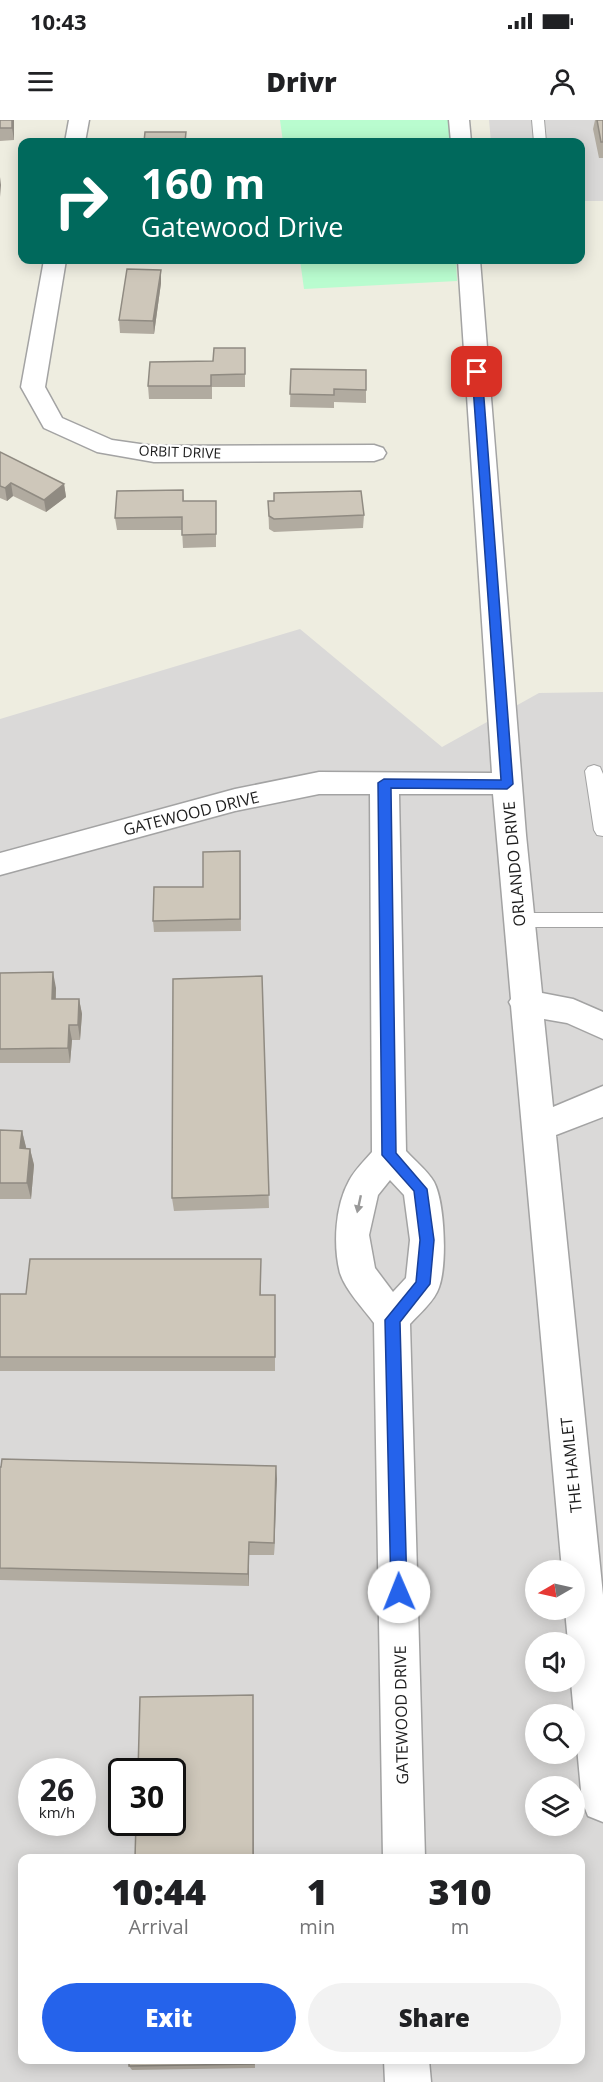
<!DOCTYPE html>
<html lang="en">
<head>
<meta charset="utf-8">
<style>
  body { margin:0; font-family:"Open Sans",sans-serif; background:#f2f2f2; color:#202124; height:100vh; display:flex; flex-direction:column; font-size:22px; white-space:nowrap }
  * { box-sizing:border-box; margin:0 }
  p { font-size:20px; color:#757577 }
  .icon { flex:none; width:33px; height:33px; fill:none; stroke:currentColor; stroke-width:2; stroke-linecap:round; stroke-linejoin:round }
  .map { position:relative; flex:1; overflow:hidden }
  .side { position:absolute; left:18px; top:1734px; width:567px; height:210px; display:flex; flex-direction:column; background:#fff; border-radius:12px; box-shadow:0 3px 15px #0003 }
  .side>* { flex:none }
  .hud { position:absolute; left:18px; top:18px; width:567px; height:126px; border-radius:12px; box-shadow:0 3px 15px #0003; background:#00695c; color:#fff; overflow:hidden }
  .needle { width:39px; rotate:261deg }
  .fabs { position:absolute; left:525px; top:1440px; display:grid; gap:12px }
  .fabs a { display:grid; place-items:center; width:60px; height:60px; border-radius:50%; background:#fff; box-shadow:0 3px 15px #0003; font-size:30px }
  .speed { position:absolute; left:18px; top:1638px; display:flex; gap:12px; font-size:30px; font-weight:700; text-align:center }
  .speed>* { display:grid; place-content:center; width:78px; height:78px; border-radius:50%; background:#fff; box-shadow:0 3px 15px #0003; line-height:1 }
  .speed small { font-size:15px; font-weight:400 }
  .speed .limit { border:3px solid #111; border-radius:9px; background:#fff; color:#111 }
  .pin { position:absolute; display:grid; place-items:center; width:51px; height:51px; color:#fff; margin:-26px; border-radius:12px; box-shadow:0 3px 9px #0006 }
  .me { position:absolute; width:66px; margin:-33px; rotate:359deg; stroke-linejoin:round; filter:drop-shadow(0 0 4px #0008) }
  .turn { display:flex; align-items:center; gap:21px; height:126px; padding:0 24px; font-size:27px }
  .turn .icon { width:78px; height:78px; stroke-width:2.5 }
  .turn b { display:block; font-size:42px; line-height:51px }
  .eta { display:flex; justify-content:space-evenly; align-items:center; height:102px; text-align:center }
  .eta b { font-size:36px; font-weight:800; line-height:42px }
  .action { display:flex; gap:12px; margin-top:auto; padding:12px 24px }
  .action a { flex:1; height:69px; border-radius:36px; background:#2563eb; color:#fff; font-size:24px; font-weight:800; line-height:69px; text-align:center }
  .action a+a { background:#f2f2f2; color:#202124 }
  .status { display:flex; justify-content:space-between; align-items:center; height:42px; padding:0 30px; background:#fff; direction:ltr }
  .status svg { height:16px; fill:currentColor }
  header { display:flex; justify-content:space-between; align-items:center; height:78px; padding:0 24px; background:#fff; font-size:27px; font-weight:800 }
  .map>svg:first-child { display:block }
  .residential { fill:#dad9d8; fill-rule:evenodd }
  .park { fill:#b9fccf }
  .lines { fill:none; stroke-linecap:round; stroke-linejoin:round }
  .lane-casing { stroke:#a3a3a3; stroke-width:2 }
  .street-casing { stroke:#a3a3a3; stroke-width:3 }
  .lane { fill:#fff; fill-rule:evenodd }
  .street { fill:#fff; fill-rule:evenodd }
  .wall { fill:#b1aba0 }
  .shaded-wall { fill:#908b82 }
  .building { fill:#cec7ba; stroke:#908b82; stroke-width:1.5 }
  .oneway { fill:#999 }
  .route { fill:#2563eb; stroke:#184099; stroke-width:1.5 }
  .labels { text-anchor:middle; stroke-width:4.5; stroke-linejoin:round; paint-order:stroke }
  .far-street-label { font-size:14px; fill:#1c1c1c; stroke:#fff }
  .street-label { font-size:16px; fill:#1c1c1c; stroke:#fff }
</style>
</head>
<body>
<div class="status"><b>10:43</b><svg viewBox="0 0 49 12"><path d="M0 12V9h3v3zM5 12V6h3v6zM10 12V3h3v9zM15 12V0h3v12zM26 1h20v11H26zM47 4h2v5h-2z"/></svg></div>
<header><svg class="icon" aria-label="menu" viewBox="0 0 24 24"><path d="M4 6h16M4 12h16M4 18h16"/></svg>Drivr<svg class="icon" aria-label="person" viewBox="0 0 24 24"><circle cx="12" cy="8" r="4"/><path d="M4 21q1-7 8-7t8 7"/></svg></header>
<div class="map">
<svg width="603" height="1962" viewBox="0 0 603 1962">
  <rect width="100%" height="100%" fill="#eeede0"/>
  <path class="residential" d="M489,0H603V81H581L580,22H491Z
    M300,509L442,627L539,573L603,572V1962H0V599ZM536,1450H574V1490H536ZM536,1522H574V1562H536ZM536,1594H574V1634H536ZM32,1652H82V1702H32ZM122,1652H172V1702H122ZM536,1666H574V1706H536ZM22,1738H580V1940H22Z"/>
  <path class="park" d="M280,0H449L450,22H283Z
    M300,140H456L457,161L304,169Z"/>
  <g class="lines">
    <g class="lane-casing">
      <path id="lane" d="M532,0H544L546,22H534Z
        M594,645L600,647L603,654V716L597,715L594,710L585,651L588,647Z
        M519,793H603V807H519L513,805L510,800L513,795Z"/>
    </g>
    <g class="street-casing">
      <path id="street" d="M69,0H89L85,22H65Z
        M449,0H469L471,22H451Z
        M44,140H66L45,267L62,298L112,320L154,326L374,325L383,328L386,333L383,338L374,341L154,342L97,332L44,308L21,267Z
        M458,140H480L526,715L542,873L573,879L603,892V919L567,903L544,899L553,987L603,966V997L556,1015L603,1475V1702L588,1696L582,1681L571,1562H574V1522H568L565,1490H574V1450H562L511,886L509,882L511,879L493,674H399L406,1031C415,1041 428,1051 434,1062C445,1083 448,1151 437,1172C431,1184 419,1194 410,1204L425,1738H383L374,1203C363,1188 346,1171 340,1153C333,1126 335,1086 349,1061C354,1051 364,1041 372,1032L370,674H319L235,691L0,755V733L235,669L319,652L492,653ZM390,1060L404,1075L410,1120L406,1158L393,1172L375,1148L369,1115L378,1075Z
        M384,1940H429L431,1962H385Z"/>
    </g>
    <use href="#lane" class="lane"/>
    <use href="#street" class="street"/>
  </g>
  <path class="wall" d="M0,0H14V20L0,21Z
    M595,0H603V38H599L593,9Z
    M161,150V163L154,214L120,213L119,200Z
    M245,228V267H212V279H149L148,266Z
    M291,249L366,270V283L334,282V288L290,287Z
    M0,332L64,364L66,377L46,392L13,376L7,381L0,378Z
    M183,370L184,381L216,393V427L183,428L182,410H117L115,398Z
    M268,381L364,395L363,408L274,412L269,409Z
    M240,731L241,811L154,812L153,801L203,767Z
    M0,853L56,868V879H79L82,894L80,920H72L70,943H0Z
    M262,856L269,1088L174,1091L172,1078Z
    M0,1010L22,1011L26,1028L30,1029L34,1045L31,1079H0Z
    M261,1155V1175H275V1251H0V1174H26Z
    M276,1346L274,1435H249V1466L0,1460V1347Z
    M255,1940V1948L132,1950L129,1946Z"/>
  <path class="shaded-wall" d="M12,0H14V20L12,8Z
    M0,57L1,65L0,77Z
    M161,150V163L154,214L153,201Z
    M11,363L13,376L7,381L5,368Z
    M64,364L66,377L46,392L44,380Z
    M53,852L56,868L55,894L52,879Z
    M79,879L82,894L80,920L78,905Z
    M69,905L72,920L70,943L68,928Z
    M22,1011L26,1027L24,1045L20,1028Z
    M30,1029L34,1045L31,1079L27,1063Z
    M276,1346L277,1359L274,1435V1423Z
    M249,1422V1466L248,1454Z
    M253,1575V1585L254,1738H253Z"/>
  <path class="building" d="M0,0H12V8H0Z
    M597,0H603V22H601Z
    M145,12H186L185,22H144Z
    M127,149L161,150L153,201L119,200Z
    M214,228H245V254L211,255V266H148L150,242L213,241Z
    M291,249L366,250V270L334,269V275L290,274Z
    M0,332L64,364L44,380L11,363L5,368L0,366Z
    M183,370V381H216V414L182,415V397L115,398L117,371Z
    M361,371L364,395L274,399L269,396L268,381H274V373Z
    M240,731V799L153,801L154,767H203V732Z
    M53,852L52,879H79L78,905H69L68,928L0,929V853Z
    M262,856L269,1075L172,1078L173,859Z
    M0,1010L22,1011L20,1028L30,1029L27,1063H0Z
    M30,1139H261L260,1175H275V1237H0V1174H26Z
    M2,1339L276,1346L274,1423L249,1422L248,1454L0,1448V1347H1Z
    M253,1575V1738H135L136,1702H172V1652H138L140,1577Z
    M129,1940H254V1944L129,1946Z"/>
  <defs><path id="oneway-solid" d="M-6-.8H1V-3.2L6.5 0L1 3.2V.8H-6Z" transform="scale(1.5)"/></defs>
  <use class="oneway" href="#oneway-solid" transform="translate(359 1084) rotate(102)"/>
  <path class="route" d="M477,249L482,252L513,664L507,669L391,668L396,1033L427,1069L434,1120L430,1164L400,1202L407,1472L404,1477L399,1480L393,1477L391,1472L385,1200L416,1162L420,1120L414,1071L382,1035L378,663L384,659L501,660L472,252Z"/>
  <g class="labels">
    <g class="far-street-label">
      <text transform="translate(180 332) rotate(2)" y="5">ORBIT DRIVE</text>
    </g>
    <g class="street-label">
      <text transform="translate(191 693) rotate(-14)" y="6">GATEWOOD DRIVE</text>
      <text transform="translate(514 744) rotate(-95)" y="6">ORLANDO DRIVE</text>
      <text transform="translate(571 1345) rotate(-96)" y="6">THE HAMLET</text>
      <text transform="translate(401 1595) rotate(-91)" y="6">GATEWOOD DRIVE</text>
    </g>
  </g>
</svg>
<div class="fabs">
<a><svg class="needle" viewBox="-14 -14 28 28"><path d="M0-13l5 13h-10z" fill="#e53935"/><path d="M0 13l5-13h-10z" fill="#757577"/></svg></a>
<a><svg class="icon" aria-label="sound" viewBox="0 0 24 24"><path d="M4 9h4l5-4v14l-5-4H4zM17 9q2 3 0 6"/></svg></a>
<a><svg class="icon" aria-label="search" viewBox="0 0 24 24"><circle cx="10" cy="10" r="6"/><path d="M15 15l6 6"/></svg></a>
<a><svg class="icon" aria-label="layers" viewBox="0 0 24 24"><path d="M12 4l9 5-9 5-9-5zM3 14l9 5 9-5"/></svg></a>
</div>
<div class="speed"><div>26<small>km/h</small></div><div class="limit">30</div></div>
<div class="pin" style="left:477px;top:252px;background:#d93025"><svg class="icon" aria-label="arrive" viewBox="0 0 24 24"><path d="M6 21V4h12l-3 4 3 4H6"/></svg></div>
<svg class="me" style="left:399px;top:1472px" viewBox="-20 -20 40 40"><circle r="19" fill="#fff"/><path d="M0-13L10 11 0 6-10 11z" fill="#2563eb"/></svg>
<div class="hud">
<div class="turn"><svg class="icon" aria-label="right" viewBox="0 0 24 24"><path d="M7 20v-9h11M14 6l5 5-5 5"/></svg><div><b>160 m</b>Gatewood Drive</div></div>
</div>
<section class="side">
<div class="eta">
<div><b>10:44</b><p>Arrival</p></div>
<div><b>1</b><p>min</p></div>
<div><b>310</b><p>m</p></div>
</div>
<div class="action"><a>Exit</a><a>Share</a></div>
</section>
</div>
</body>
</html>
